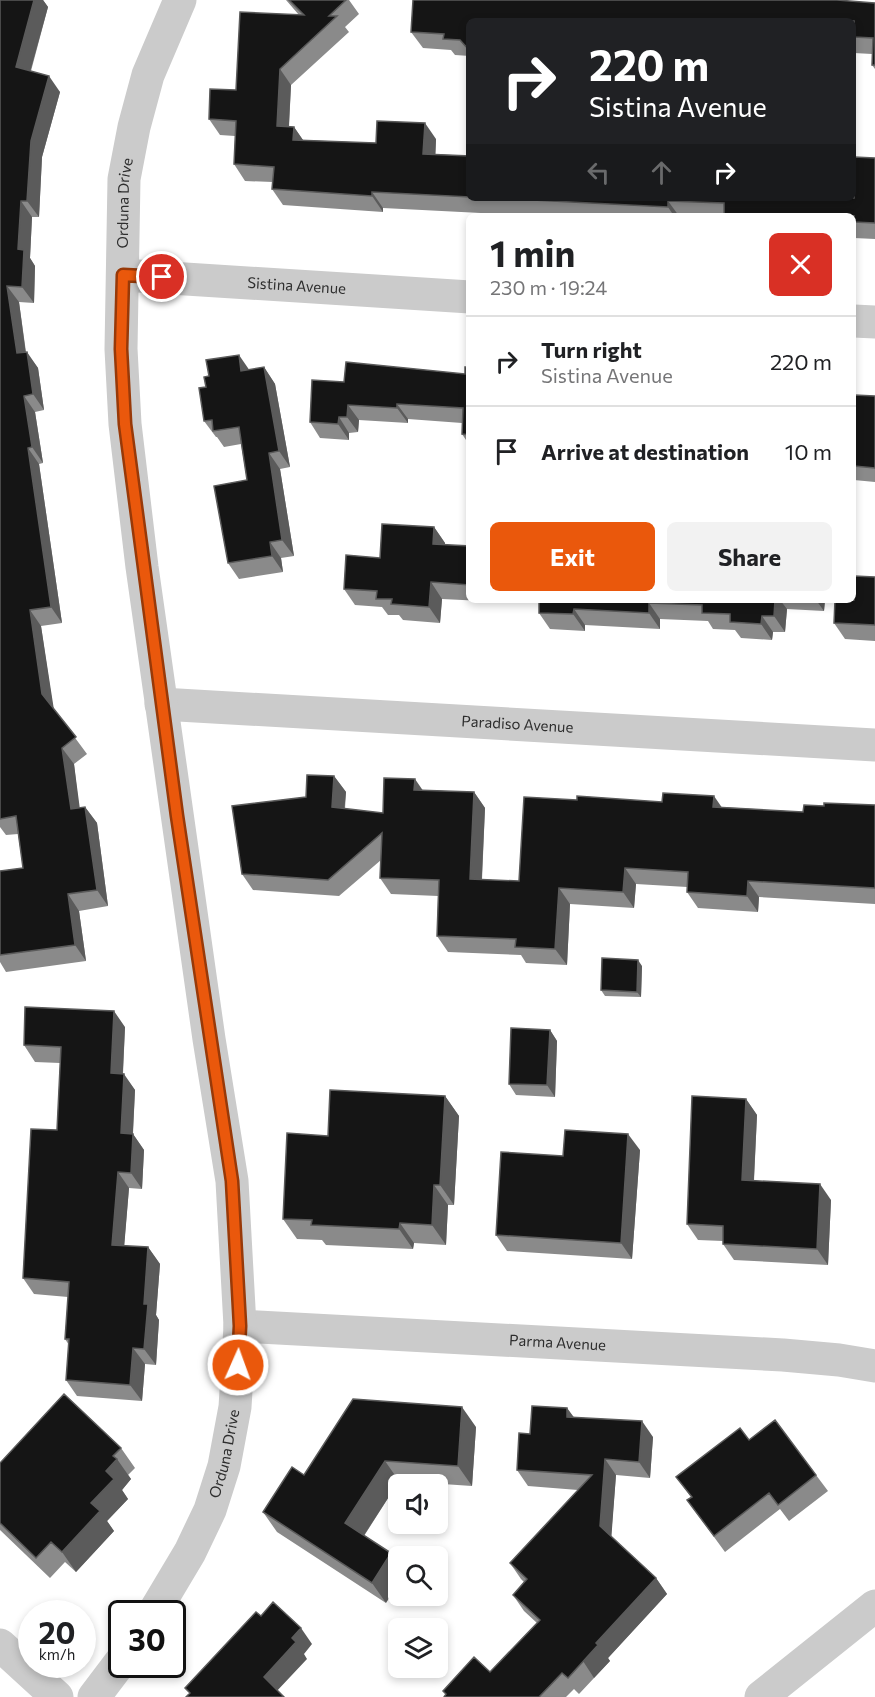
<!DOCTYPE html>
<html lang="en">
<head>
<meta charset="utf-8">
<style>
  body { margin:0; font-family:Commissioner,sans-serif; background:#f2f2f2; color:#202124; height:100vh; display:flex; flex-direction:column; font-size:22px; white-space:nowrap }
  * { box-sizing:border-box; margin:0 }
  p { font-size:20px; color:#757577 }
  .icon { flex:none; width:33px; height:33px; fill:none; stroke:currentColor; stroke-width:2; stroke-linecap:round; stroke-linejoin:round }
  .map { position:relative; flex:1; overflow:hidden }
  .details { position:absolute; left:466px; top:213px; width:390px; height:390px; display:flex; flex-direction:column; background:#fff; border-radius:9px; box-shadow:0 3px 9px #0003 }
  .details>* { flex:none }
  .hud { position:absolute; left:466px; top:18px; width:390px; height:183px; border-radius:9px; box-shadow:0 3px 9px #0003; background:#202124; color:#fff; overflow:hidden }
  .tools { position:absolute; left:388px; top:1474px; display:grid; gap:12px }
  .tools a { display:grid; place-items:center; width:60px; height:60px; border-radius:9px; background:#fff; box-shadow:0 3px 9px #0003; font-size:30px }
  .speed { position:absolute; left:18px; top:1600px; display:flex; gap:12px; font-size:30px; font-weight:700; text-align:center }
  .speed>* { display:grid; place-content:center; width:78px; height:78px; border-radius:50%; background:#fff; box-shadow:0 3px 9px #0003; line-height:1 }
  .speed small { font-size:15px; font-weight:400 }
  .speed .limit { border:3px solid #111; border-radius:9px; background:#fff; color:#111 }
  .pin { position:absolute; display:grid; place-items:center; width:51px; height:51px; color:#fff; margin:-26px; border:3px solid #fff; border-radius:50%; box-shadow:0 2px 6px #0007 }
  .me { position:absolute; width:66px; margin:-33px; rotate:2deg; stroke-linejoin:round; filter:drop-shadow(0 0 4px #0008) }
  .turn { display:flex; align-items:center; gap:21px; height:126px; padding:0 24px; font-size:27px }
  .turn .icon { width:78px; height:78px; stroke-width:2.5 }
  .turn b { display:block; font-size:42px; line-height:51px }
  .lanes { display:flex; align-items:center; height:57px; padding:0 24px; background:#0003; justify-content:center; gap:30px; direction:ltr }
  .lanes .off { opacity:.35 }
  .round { display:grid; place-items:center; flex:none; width:63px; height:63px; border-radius:9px; background:#f2f2f2 }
  .summary { display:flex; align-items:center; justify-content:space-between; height:102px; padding:0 24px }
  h1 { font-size:36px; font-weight:700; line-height:45px }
  .cta { display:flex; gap:12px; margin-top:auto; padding:12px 24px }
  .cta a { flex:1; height:69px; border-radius:9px; background:#ea580c; color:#fff; font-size:24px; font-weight:700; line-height:69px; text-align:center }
  .cta a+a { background:#f2f2f2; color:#202124 }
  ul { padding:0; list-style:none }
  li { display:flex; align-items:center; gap:18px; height:90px; padding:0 24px; border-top:2px solid #e0e0e0 }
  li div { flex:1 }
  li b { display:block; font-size:22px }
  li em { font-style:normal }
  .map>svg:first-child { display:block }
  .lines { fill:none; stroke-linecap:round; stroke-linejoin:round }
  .minor { stroke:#cbcbcb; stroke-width:33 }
  .wall { fill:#8a8a8a }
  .shaded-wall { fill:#5b5b5b }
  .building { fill:#151515; stroke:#5b5b5b; stroke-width:1.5 }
  .route-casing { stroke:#983908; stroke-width:15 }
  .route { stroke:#ea580c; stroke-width:10 }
  .labels { text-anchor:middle; stroke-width:6; stroke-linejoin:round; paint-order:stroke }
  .street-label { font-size:15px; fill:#2e2e2e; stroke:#fff }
</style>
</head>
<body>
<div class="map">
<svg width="875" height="1697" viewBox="0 0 875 1697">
  <rect width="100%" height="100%" fill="#fff"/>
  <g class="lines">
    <g class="minor">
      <path id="s1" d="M123,275L470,297"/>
      <path d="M854,321L875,322"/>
      <path id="s2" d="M161,704L875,745"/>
      <path id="s3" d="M240,1326L783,1355L839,1360L875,1366"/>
      <path id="s4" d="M153,1614L190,1552L210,1510L224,1466L235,1407L240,1326L232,1181L209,1039L142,567L125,424L121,349L124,179L134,127L148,75L180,0"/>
      <path d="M0,1645L57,1697"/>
      <path d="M94,1697L122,1660"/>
      <path d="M761,1697L875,1606"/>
    </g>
  </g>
  <path class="wall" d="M0,0H43L48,7L31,71L60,92L42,157L39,217H32L30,258L35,266L34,303L19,302L26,352L38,368L44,410L35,412L43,463L39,464L62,623L41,626L53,708L87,754L74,764L79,808L85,807L97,823L108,906L79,911L86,961L6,972L0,962V871L23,868L18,834L6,835L0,827Z
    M286,0H349L359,14L345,27L349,32L291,85L289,127H294L303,140L376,143L436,139L435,154L470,156V198H854L875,158V239L854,238V216H540L383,208V212L283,205L272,189L273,182L245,181L234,164L235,136L220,135L209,119L236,90L299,15Z
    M413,0H845L846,1L875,3V69L872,65V54L854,53V21H470V56L455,55L451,50L423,48L411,32Z
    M264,367L275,384L290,467L280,469L294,556L281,558L283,572L239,579L228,563L247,480L241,444L224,447L217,437H216L204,421L249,370Z
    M470,367V446L462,434V423L408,419V423L359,420L358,432L349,433V440L320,438L310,422L344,382L465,374Z
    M854,395L875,396V482L854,480Z
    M434,527L445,543V545L470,546V600H483V601L442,599L440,623L403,620L399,615H388L382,607L355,605L344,589L380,558Z
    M875,577V641L845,639L834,623Z
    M539,600H825L824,611L787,609L785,632H773L772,640L741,638L735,630L713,629L708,621L660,619V629L585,625V631L550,629L539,613Z
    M334,776L346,792L345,809L383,813L422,790L474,792L485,808L482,880L519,881L722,807L803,812L824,806L875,805V904L759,897L758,912L698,908L687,892V887L636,884L634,908L570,904L567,965L526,963L521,955L448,952L437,936L438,896L391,894L380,878L381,860L339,896L253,890L242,874L306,797Z
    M642,966L641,997L605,996L601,990Z
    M125,1027L123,1074L135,1090L133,1134L144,1150L142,1189L129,1188L124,1246L148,1247L160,1264L156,1315L159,1320L156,1365L145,1364L142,1401L77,1396L66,1380L69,1345L65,1339L68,1297L34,1294L23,1278L57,1130L60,1063L35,1062L24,1045Z
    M550,1030L557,1041L555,1097L516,1095L509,1084Z
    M445,1096L459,1116L454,1205H448L446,1245L414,1243L413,1249L326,1245L322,1240L297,1239L283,1219L328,1136Z
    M746,1099L757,1115L754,1181L831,1200L828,1265L734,1260L723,1244V1241L698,1240L687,1224Z
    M640,1150L632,1259L507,1251L496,1235L563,1156Z
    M567,1408L573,1417L653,1437L650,1478L616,1475L611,1537L656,1578L667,1594L608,1658L610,1661L579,1694L574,1689L566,1697H444L446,1695L443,1691L490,1672L537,1623L524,1611L513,1595L524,1582L521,1579L510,1563L578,1490L528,1486L517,1470L530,1434Z
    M476,1427L472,1486L399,1481L364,1536L386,1603L277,1532L263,1512L304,1475Z
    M749,1440L816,1475L828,1491L789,1521L780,1509L725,1552L687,1500L691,1497L676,1477Z
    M121,1448L135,1468L128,1475L131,1479L122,1490L128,1499L107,1521L114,1531L76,1572L65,1562L50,1578L0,1530V1463Z"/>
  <path class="shaded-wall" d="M34,0H43L48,7L27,83L16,67Z
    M280,69L291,85L288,142L277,126Z
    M49,76L60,92L42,157L39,217L27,201L31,141Z
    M425,123L436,139L435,170L423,154Z
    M294,127L305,143L293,140Z
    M372,192L383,208V212L372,196Z
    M21,201L32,217L30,258L35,266L34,303L22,287L18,249Z
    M668,201L679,216H674L668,207Z
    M7,286L19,302L28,370L17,353Z
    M27,352L38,368L44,410L33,394Z
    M239,355L250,371H241Z
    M264,367L275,384L290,467L279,451Z
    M24,396L35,412L43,463L32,447Z
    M397,404L408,419V423L397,408Z
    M348,405L359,420L358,432L347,417Z
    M339,417L349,433V440L338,424Z
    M28,448L39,464L62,623L51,607Z
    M269,453L280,469L294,556L282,540Z
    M434,527L445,543L444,560L433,544Z
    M270,542L281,558L283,572L272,556Z
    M431,582L442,599L440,623L429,607Z
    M775,600H780L787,609L785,632L774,616Z
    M816,600H825L824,611Z
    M649,603L660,619V629L649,613Z
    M574,609L585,625V631L573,614Z
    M30,610L41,626L54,710L42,694Z
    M762,616L773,632L772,640L761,624Z
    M62,748L74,764L82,825L71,809Z
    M334,776L346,792L343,823L332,807Z
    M415,779L426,795L414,790Z
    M474,792L485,808L481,895L470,879Z
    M714,796L725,812L713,807Z
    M85,807L97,823L108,906L97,890Z
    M625,868L636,884L634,908L623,892Z
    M748,881L759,897L758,912L747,896Z
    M559,888L570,904L567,965L555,949Z
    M68,894L79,911L86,961L75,945Z
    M638,960L642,966L641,997L637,992Z
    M114,1011L125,1027L122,1089L111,1073Z
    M550,1030L557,1041L555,1097L547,1085Z
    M124,1074L135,1090L132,1149L121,1133Z
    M445,1096L459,1116L454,1205L440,1185Z
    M746,1099L757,1115L753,1197L742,1180Z
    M133,1134L144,1150L142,1189L131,1173Z
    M628,1134L640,1150L632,1259L621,1243Z
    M118,1172L129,1188L123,1261L112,1245Z
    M820,1184L831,1200L828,1265L817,1249Z
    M434,1185L448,1205L446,1245L432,1225Z
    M400,1223L414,1243L413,1249L399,1229Z
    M148,1247L160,1264L156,1315L159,1320L156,1365L144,1349V1304Z
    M133,1348L145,1364L142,1401L130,1385Z
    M462,1407L476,1427L472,1486L458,1466Z
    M567,1408L579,1424L567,1417Z
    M642,1421L653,1437L650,1478L639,1462Z
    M117,1459L131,1479L122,1490L128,1499L107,1521L114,1531L76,1572L62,1552L91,1503L106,1471Z
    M605,1459L616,1475L611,1542L600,1526Z
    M385,1461L399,1481L359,1543L345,1523Z
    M391,1553L399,1565V1583L386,1603L372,1583Z
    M656,1578L667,1594L608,1658L610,1661L594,1678L583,1661L596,1643Z
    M301,1628L312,1644L304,1654L307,1659L275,1693L264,1677L292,1638Z"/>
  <path class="building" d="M0,0H34L16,67L49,76L31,141L27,201H21L18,249L24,250L22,287L7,286L17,353L27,352L33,394L24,396L32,447L28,448L51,607L30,610L42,694L76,737L62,748L71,809L85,807L97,890L68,894L75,945L0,955V871L23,868L16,816L0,819Z
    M289,0H346L329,16H337L280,69L277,126L294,127L293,140L376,143L377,121L425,123L423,154L470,156V197L372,192V196L272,189L274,167L234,164L236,121L209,119L210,89L236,90L240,12L304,15Z
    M413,0H837L875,3V65H872L873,38L854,37V21H470V51L460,40L443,39L444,34L411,32Z
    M854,157L875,158V223L854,222V216H752L724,214V203L668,201V207L492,198H854Z
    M239,355L241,371L264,367L279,451L269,453L282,540L270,542L272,556L228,563L214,486L247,480L239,427L213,431L212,420L204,421L199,388L206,387L204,377L209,376L206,360Z
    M346,362L465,374V367H470V435L462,434L463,408L397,404V408L348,405L347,417H339L338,424L310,422L312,380L344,382Z
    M854,395L875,396V468L854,466Z
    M382,524L434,527L433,544L470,546V585L431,582L429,607L391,604L392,599H376L377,591L344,589L346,555L380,558Z
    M854,576L875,577V625L834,623L835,600H854Z
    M539,600H775L774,616H762L761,624L730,622V614L702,613V605L649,603V613L574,609L573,614L539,613Z
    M307,775L334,776L332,807L383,813L384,778L415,779L414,790L474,792L470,879L519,881L524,797L577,800V796L662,802L663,793L714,796L713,807L803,812L804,805L824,806V803L875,805V888L748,881L747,896L687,892L688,872L625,868L623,892L559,888L555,949L515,947L516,939L437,936L439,880L380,878L382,833L328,880L242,874L232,806L306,797Z
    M602,958L638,960L637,992L601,990Z
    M25,1007L114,1011L111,1073L124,1074L121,1133L133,1134L131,1173L118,1172L112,1245L148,1247L144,1304H148L144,1349L133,1348L130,1385L66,1380L69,1339H65L69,1282L23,1278L31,1129L57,1130L61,1047L24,1045Z
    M511,1028L550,1030L547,1085L509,1084Z
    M330,1090L445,1096L440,1185H434L432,1225L400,1223L399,1229L311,1225L312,1220L283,1219L287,1133L328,1136Z
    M692,1096L746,1099L742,1180L820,1184L817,1249L723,1244V1226L687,1224Z
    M565,1130L628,1134L621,1243L496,1235L501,1152L563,1156Z
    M64,1394L121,1448L113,1456L117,1459L106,1471L114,1479L91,1503L100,1511L62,1552L51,1542L36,1558L0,1523V1463Z
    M353,1399L462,1407L458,1466L385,1461L345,1523L391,1553L372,1583L263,1512L292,1467L304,1475Z
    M532,1406L567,1408V1417L642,1421L639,1462L605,1459L600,1526L656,1578L596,1643L598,1645L568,1678L562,1673L539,1697H444L446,1694L443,1691L474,1657L490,1672L540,1620L513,1595L527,1579L510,1563L592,1475L517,1470L519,1433L530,1434Z
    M775,1420L816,1475L778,1505L769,1493L714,1536L687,1500L692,1497L676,1477L740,1428L749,1440Z
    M273,1602L301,1628L292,1638L296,1642L264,1677L284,1697H186L190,1693L185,1688L256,1612L261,1616Z"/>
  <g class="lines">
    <g class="route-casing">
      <path id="route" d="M162,277L123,275L121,349L125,424L177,816L232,1181L240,1326L238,1365"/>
    </g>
    <use href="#route" class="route"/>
  </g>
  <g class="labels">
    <g class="street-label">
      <text dy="5" stroke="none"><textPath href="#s4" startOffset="1437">Orduna Drive</textPath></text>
      <text dy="5" stroke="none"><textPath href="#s1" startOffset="174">Sistina Avenue</textPath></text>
      <text dy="5" stroke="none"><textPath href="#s2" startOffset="357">Paradiso Avenue</textPath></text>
      <text dy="5" stroke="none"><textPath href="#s3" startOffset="318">Parma Avenue</textPath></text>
      <text dy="5" stroke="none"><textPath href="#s4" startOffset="177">Orduna Drive</textPath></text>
    </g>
  </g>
</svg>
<div class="tools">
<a><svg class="icon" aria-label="sound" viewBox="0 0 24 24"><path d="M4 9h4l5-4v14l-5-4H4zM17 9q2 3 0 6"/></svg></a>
<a><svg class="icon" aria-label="search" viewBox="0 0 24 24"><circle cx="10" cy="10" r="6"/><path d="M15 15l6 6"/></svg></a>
<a><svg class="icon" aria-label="layers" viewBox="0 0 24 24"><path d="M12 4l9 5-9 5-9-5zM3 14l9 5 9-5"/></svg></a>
</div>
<div class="speed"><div>20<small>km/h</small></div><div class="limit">30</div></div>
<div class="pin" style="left:162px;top:277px;background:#d93025"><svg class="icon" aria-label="arrive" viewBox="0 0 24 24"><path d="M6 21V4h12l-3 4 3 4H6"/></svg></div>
<svg class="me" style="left:238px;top:1365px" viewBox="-20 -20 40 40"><circle r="17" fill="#ea580c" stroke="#fff" stroke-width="3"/><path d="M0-11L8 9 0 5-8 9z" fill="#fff"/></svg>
<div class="hud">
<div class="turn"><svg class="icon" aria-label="right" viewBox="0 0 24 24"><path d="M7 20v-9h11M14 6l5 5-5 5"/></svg><div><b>220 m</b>Sistina Avenue</div></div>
<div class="lanes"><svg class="icon off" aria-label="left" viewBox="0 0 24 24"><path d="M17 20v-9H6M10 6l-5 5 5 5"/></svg><svg class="icon off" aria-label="ahead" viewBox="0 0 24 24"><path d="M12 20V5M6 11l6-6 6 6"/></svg><svg class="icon" aria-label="right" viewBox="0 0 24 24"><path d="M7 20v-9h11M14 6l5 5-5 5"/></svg></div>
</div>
<section class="details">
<div class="summary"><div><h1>1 min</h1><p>230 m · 19:24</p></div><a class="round" style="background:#d93025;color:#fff"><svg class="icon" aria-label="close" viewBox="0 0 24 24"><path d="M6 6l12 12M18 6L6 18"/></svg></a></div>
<ul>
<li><svg class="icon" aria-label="right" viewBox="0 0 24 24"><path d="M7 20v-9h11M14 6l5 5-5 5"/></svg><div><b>Turn right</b><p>Sistina Avenue</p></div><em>220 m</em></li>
<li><svg class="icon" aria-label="arrive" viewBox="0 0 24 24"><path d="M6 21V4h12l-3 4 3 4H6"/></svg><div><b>Arrive at destination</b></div><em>10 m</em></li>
</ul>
<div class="cta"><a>Exit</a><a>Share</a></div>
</section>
</div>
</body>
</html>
